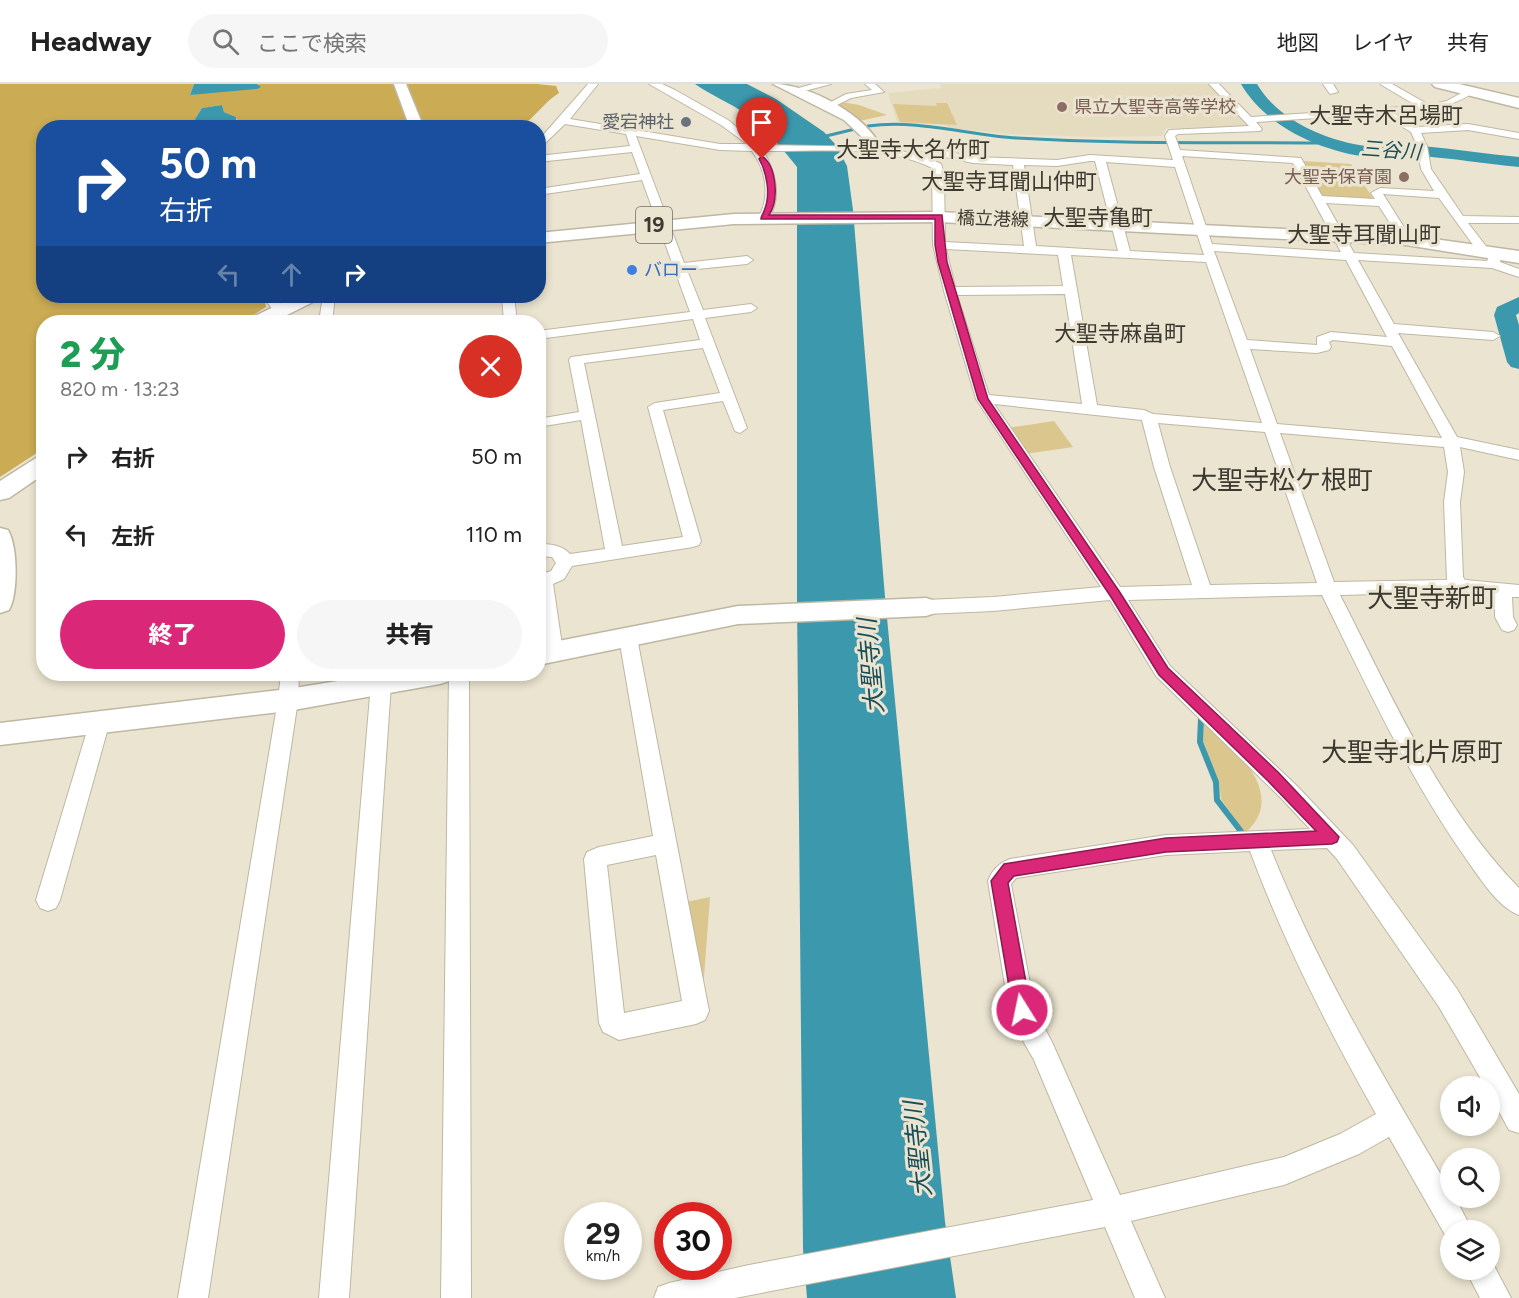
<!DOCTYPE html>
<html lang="ja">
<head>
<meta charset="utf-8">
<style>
  body { margin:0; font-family:Figtree,"Noto Sans JP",sans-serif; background:#f6f6f6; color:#222; height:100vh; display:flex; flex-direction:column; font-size:22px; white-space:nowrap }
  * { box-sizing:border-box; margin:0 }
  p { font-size:20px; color:#767676 }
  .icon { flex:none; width:33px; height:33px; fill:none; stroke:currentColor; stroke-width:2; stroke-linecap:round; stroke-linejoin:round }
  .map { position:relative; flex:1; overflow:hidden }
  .panel { position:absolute; left:36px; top:231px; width:510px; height:366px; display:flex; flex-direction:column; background:#fff; border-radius:24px; box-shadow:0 3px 9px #0003 }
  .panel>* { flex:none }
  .top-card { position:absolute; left:36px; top:36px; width:510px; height:183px; border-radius:24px; box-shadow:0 3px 9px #0003; background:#1a4fa0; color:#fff; overflow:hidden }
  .tools { position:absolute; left:1440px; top:992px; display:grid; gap:12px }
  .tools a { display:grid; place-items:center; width:60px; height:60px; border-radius:50%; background:#fff; box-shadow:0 3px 9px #0003; font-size:30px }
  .speed { position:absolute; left:564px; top:1118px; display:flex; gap:12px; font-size:30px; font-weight:700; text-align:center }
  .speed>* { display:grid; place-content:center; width:78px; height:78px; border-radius:50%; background:#fff; box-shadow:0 3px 9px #0003; line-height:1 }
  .speed small { font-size:15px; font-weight:400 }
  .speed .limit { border:9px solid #d22; background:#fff; color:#111 }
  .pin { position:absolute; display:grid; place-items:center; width:51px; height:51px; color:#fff; margin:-62px -26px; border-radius:50% 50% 50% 0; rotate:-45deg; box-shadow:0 0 6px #0007 }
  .pin .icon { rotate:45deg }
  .me { position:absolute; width:66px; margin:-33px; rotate:350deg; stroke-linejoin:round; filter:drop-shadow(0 0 4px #0008) }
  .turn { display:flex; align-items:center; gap:21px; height:126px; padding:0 24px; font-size:27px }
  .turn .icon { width:78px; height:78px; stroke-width:2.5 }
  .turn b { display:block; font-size:42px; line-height:51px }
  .lanes { display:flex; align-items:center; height:57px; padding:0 24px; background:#0003; justify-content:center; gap:30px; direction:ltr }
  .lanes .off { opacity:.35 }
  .round { display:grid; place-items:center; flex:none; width:63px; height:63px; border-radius:32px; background:#f6f6f6 }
  .summary { display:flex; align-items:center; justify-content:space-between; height:102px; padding:0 24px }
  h1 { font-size:36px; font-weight:800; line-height:45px; color:#1e9e55 }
  .button { display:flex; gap:12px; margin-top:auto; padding:12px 24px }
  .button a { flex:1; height:69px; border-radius:36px; background:#db2777; color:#fff; font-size:24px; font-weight:800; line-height:69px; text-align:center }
  .button a+a { background:#f6f6f6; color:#222 }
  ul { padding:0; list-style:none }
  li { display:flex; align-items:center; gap:18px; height:78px; padding:0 24px }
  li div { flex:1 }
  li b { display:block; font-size:22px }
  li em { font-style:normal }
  header { display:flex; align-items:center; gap:36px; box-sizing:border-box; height:84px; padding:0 30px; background:#fff; border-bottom:2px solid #e0e0e0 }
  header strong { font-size:28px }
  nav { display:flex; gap:33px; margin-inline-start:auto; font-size:21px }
  .search { width:420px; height:54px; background:#f6f6f6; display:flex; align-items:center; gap:15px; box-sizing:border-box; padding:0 21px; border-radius:33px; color:#767676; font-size:22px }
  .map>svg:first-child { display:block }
  .built { fill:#e5dbbf }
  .green { fill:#dbc68d }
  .forest { fill:#cbac54 }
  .water { fill:#3c98ac }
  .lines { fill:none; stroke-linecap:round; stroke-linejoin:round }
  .stream-far1 { stroke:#3c98ac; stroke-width:3 }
  .stream { stroke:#3c98ac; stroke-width:6 }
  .river { fill:#3c98ac; fill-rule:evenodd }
  .street-casing { stroke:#beb7a3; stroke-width:2 }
  .secondary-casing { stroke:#beb7a3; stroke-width:3 }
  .primary-casing { stroke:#beb7a3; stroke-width:3 }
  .highway-casing { stroke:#beb7a3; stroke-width:3 }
  .street { fill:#fff; fill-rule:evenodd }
  .secondary { fill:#fff; fill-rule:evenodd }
  .primary { fill:#fff; fill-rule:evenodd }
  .highway { fill:#fff; fill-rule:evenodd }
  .route { fill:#db2777; stroke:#8e194d; stroke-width:1.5 }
  .education-dot { fill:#8d6e63; stroke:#ebe4d0; stroke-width:2 }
  .worship-dot { fill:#6b7280; stroke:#ebe4d0; stroke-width:2 }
  .shop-dot { fill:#3f7fe0; stroke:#ebe4d0; stroke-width:2 }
  .labels { text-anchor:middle; stroke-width:6; stroke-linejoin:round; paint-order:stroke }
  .far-education-label { font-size:18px; fill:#785e54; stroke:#ebe4d0; text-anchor:start }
  .far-worship-label { font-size:18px; fill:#5b616d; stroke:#ebe4d0; text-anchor:end }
  .far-street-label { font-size:18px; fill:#3c3931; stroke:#ebe4d0 }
  .far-shop-label { font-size:18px; fill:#366cbe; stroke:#ebe4d0; text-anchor:start }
  .far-water-label { font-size:20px; font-style:italic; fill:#194e59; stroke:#ebe4d0 }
  .shield { fill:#ebe4d0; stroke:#706c61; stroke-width:1.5 }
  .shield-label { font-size:21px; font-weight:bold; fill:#3c3931 }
  .far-quarter-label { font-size:22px; fill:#3c3931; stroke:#ebe4d0 }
  .water-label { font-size:24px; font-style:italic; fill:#194e59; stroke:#ebe4d0 }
  .quarter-label { font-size:26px; fill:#3c3931; stroke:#ebe4d0 }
</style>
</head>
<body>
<header>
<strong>Headway</strong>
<div class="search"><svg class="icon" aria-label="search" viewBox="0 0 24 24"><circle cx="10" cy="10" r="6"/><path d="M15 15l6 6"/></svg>ここで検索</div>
<nav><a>地図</a><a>レイヤ</a><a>共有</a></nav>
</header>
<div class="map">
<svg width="1519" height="1214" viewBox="0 0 1519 1214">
  <rect width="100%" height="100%" fill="#ebe4d0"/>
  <path class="built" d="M940,0H1209L1248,43L1166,44L1162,52L1094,53L1008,50L950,44L944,41L897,38L888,9L941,4Z"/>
  <path class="green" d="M842,18L859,21L887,31L859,37L832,22Z
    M936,19H947L957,41L900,38L893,20L937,22Z
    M1302,77L1351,80L1374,116L1323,113Z
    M1054,337L1073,363L1025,370L1007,344Z
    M1204,635C1232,662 1290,710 1245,749L1221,715L1219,698L1203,657Z
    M710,813L702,919L686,818Z"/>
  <path class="forest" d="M0,0H194L190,11L259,1L257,0H537L556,2L559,9C545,17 534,35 520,43H217L237,38L236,33L224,28L222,21L202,24L190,43L44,44V212H66L75,214L102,212H264L266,223L242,238H44L43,365L0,393Z"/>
  <path class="water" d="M194,0H257L261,3L257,5L190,11Z
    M695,0H747L776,15L824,48L836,61L847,82L853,126L885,513L945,1138L956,1214H807L803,1165L797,516V83C782,64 765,44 744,29C729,18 712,12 695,0Z
    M222,21L224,28L236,33V40L217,43H190L202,24Z"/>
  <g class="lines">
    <path class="stream-far1" d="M868,42C918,35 968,51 1017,54C1117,60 1217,58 1317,59L1332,57
      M822,53L855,45"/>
    <path class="stream" d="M1201,635L1200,658L1216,698L1217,716L1243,750"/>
    <path class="river" d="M1241,0H1257C1279,38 1333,60 1376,63C1391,64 1407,61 1422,62C1454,65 1487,70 1519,73V83C1486,80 1452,74 1419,72C1405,71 1391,74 1377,74C1327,70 1267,45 1241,0Z
      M1519,213V229L1516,231L1519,241V285L1511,283L1507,278L1494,231L1497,223Z"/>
    <g class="street-casing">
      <path id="street" d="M588,0H598L570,35L720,60H747L721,41L649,0H662L675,6L728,36L758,61L882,63L915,70L936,65L973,73L1057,76L1090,71L1173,76L1165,52L1169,46L1249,42L1209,0H1219L1251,33L1417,22L1380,0H1392L1429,21L1447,17L1470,4L1473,5V9C1443,27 1427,26 1393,29L1417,43L1468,40L1519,49V55L1468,46L1421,49L1427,62L1431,85L1463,132L1519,133V139H1468L1489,166L1487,169H1479L1439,114L1383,110L1412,156L1406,160L1402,158L1379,122L1326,119L1354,169L1487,177L1492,166L1496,165L1502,169L1500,178L1519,185V193L1492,184L1358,176L1394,240L1493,248L1500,252L1493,256L1398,249L1457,353L1519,366V376L1460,363L1464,388L1460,418L1463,493L1465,496L1519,501V513H1512L1513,533L1517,541L1514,546L1508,548L1502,546L1495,533V518L1485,511L1459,508L1340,511C1392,612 1439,722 1519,804V831C1498,823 1482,797 1469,779C1410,696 1367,603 1322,511L1128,516L1170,582L1297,702L1353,761L1457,905L1519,1010V1049L1509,1046L1490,1011V1002H1485L1439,923L1337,775L1327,764L1271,766C1319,886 1385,995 1450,1106V1113H1455L1472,1146H1450V1157L1448,1156L1389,1053L1359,1070L1284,1101L1131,1137L1165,1214H1135L1105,1143L735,1214H654L658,1203L669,1199L749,1181L1093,1116L1034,976L1014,941L1009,926L988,797C992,786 999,779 1010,775L1166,751L1310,745L1281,714L1156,592L1110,516L993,527L926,530L920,528L917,523L920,518L926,516L993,513L1101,503L976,315L944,207L933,161L932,84C885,60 815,68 763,67C776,88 782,114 768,136L764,137L758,134C771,113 766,86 752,67L720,66L636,52L684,179L747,172L753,176L747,180L687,186L703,226L751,220L757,224L751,228L705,234L747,344L740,349L735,347L723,317L663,326L701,457L699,461L693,463L572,482L564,495L553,500L563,568L561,573L554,575L547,573L545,568L538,522V491L551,487L556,479L552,473L538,472V460C551,460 562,461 570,470L605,465L581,336L544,342L539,341L538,335L579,328L569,276L571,273L700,256L693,235L538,255V247L690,228L642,96L538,111V105L640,90L632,68L538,78V72L630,62L626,50L565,40L538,66V57ZM1381,30L1411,48L1417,62L1421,85L1434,107L1380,104L1371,109L1375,115L1322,112L1301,74L1180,66L1175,52L1178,50L1260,47L1262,45L1256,38ZM936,71L973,79L1013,81L1024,162L945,158L944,89L941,80L927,73ZM1182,72L1293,79L1341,168L1212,160ZM1090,77H1095L1118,167L1036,162L1024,81L1057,82ZM1106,78L1175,83L1204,171L1130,167ZM946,165L1058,171L1063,202L955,203ZM1214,167L1346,176L1387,253L1331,248L1317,253V261L1247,256ZM1071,171L1206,178L1262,339L1153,330L1144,326L1097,321ZM1065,210L1082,320L989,311L957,211ZM1333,256L1392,262L1442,354L1277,340L1250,265L1317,269L1329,266L1331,263L1329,258ZM703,264L720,309L655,319L648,323L683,453L622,462L584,279ZM994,320L1142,336L1154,383L1192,501L1120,503ZM1158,339L1265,348L1317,499L1210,501L1170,383ZM1280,349L1444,363L1448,388L1444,418L1447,496L1334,498ZM1250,767C1284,859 1328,945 1376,1030L1340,1050L1284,1073L1120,1111L1052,958L1035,926L1011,800L1016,794L1166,771Z
        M813,0H831L793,10L788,7Z
        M865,0H875L884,8L851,14L827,26L822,23L846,10L872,6Z
        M1323,0H1333L1338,8L1330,10Z
        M72,212H87L81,216Z
        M263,212H275L286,226L285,229H275Z
        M323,212H335L332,238H319Z
        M502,212H514L517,238H504Z
        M628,547L635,549L637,554L709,927L705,936L696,940L619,956L603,948L599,939L584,775L587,768L599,763L653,752L619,554L621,549ZM656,771L682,917L624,929L607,781Z
        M281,590H299L298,616L208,1214H178L278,616Z
        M449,590H469L471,1214H441Z
        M381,592L388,595L391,600L349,1214H319L371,600L374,595Z
        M100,629L107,631L110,637L60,816L56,824L48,827L40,824L36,816L90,637L93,631Z
        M1490,1174L1511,1214H1480L1465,1185H1490Z"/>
    </g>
    <g class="secondary-casing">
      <path id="secondary" d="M394,0H406L424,44H410Z
        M773,0C809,0 867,31 882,65L875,69L870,68L863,54L844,36Z
        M0,444L8,446C18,463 18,510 9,526L0,529Z
        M926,514L935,517L938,523L935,529L926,532L738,540L538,581V561L738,522Z
        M381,590H453L449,597L440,600L288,627L0,661V639L288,605Z"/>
    </g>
    <g class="primary-casing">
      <path id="primary" d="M939,128L1406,151L1519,167V179L1406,161L939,138L734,140L538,159V149L734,130Z
        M296,212H320L317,216L273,238H248L251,234Z
        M44,372V390L9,414L0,416V397L36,374Z"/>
    </g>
    <g class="highway-casing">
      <path id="highway" d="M1432,0H1459L1519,14V24L1435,3Z"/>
    </g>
    <use href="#street" class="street"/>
    <use href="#secondary" class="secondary"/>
    <use href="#primary" class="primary"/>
    <use href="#highway" class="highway"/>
  </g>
  <path class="route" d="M762,72C777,82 779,117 769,131H942L947,178L988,315L1119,507L1168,584L1278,688L1339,753L1337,758L1332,760L1166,768L1014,792L1008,799L1031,926L1028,933L1022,935L1016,933L1013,926L991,797L1004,780L1166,754L1316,747L1268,697L1159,591L1111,513L978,315L938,178L935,161V135H761C761,132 763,130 764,127C771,111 767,89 759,75Z"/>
  <g class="education-dot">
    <circle cx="1062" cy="23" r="6"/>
    <circle cx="1404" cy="93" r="6"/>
  </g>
  <circle class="worship-dot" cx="686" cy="38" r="6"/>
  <circle class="shop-dot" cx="632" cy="186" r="6"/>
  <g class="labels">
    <g class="far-education-label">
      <text x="1074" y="29">県立大聖寺高等学校</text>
      <text x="1392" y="99" text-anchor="end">大聖寺保育園</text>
    </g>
    <g class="far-worship-label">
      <text x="674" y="44">愛宕神社</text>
    </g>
    <g class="far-street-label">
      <text transform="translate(993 135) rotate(2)" y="6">橋立港線</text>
    </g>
    <g class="far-shop-label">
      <text x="644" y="192">バロー</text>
    </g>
    <g class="far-water-label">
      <text transform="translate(1391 66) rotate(4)" y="7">三谷川</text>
    </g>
    <rect class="shield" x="636" y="123" width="36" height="36" rx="4.5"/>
    <g class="shield-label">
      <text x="654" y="148">19</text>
    </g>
    <g class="far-quarter-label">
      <text x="1386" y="39">大聖寺木呂場町</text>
      <text x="913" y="73">大聖寺大名竹町</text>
      <text x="1009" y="105">大聖寺耳聞山仲町</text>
      <text x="1098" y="141">大聖寺亀町</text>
      <text x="1364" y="158">大聖寺耳聞山町</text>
      <text x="1120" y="257">大聖寺麻畠町</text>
    </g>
    <g class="water-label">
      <text transform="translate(871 582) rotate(-95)" y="8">大聖寺川</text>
      <text transform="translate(918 1065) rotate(-96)" y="8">大聖寺川</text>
    </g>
    <g class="quarter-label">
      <text x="1282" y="405">大聖寺松ケ根町</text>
      <text x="1432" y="523">大聖寺新町</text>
      <text x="1412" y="677">大聖寺北片原町</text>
    </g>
  </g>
</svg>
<div class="tools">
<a><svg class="icon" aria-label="sound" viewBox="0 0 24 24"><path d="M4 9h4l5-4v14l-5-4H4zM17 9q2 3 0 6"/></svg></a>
<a><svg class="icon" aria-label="search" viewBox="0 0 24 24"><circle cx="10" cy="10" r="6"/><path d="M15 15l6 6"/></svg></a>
<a><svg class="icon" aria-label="layers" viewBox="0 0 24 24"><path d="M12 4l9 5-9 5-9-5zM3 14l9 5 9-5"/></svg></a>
</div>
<div class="speed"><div>29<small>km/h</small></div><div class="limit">30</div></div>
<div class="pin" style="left:762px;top:75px;background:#d93025"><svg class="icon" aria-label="arrive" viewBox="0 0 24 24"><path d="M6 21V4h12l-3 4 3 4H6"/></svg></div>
<svg class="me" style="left:1022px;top:926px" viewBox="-20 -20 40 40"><circle r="17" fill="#db2777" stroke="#fff" stroke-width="3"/><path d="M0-11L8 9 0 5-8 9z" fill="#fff"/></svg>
<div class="top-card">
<div class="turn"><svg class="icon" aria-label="right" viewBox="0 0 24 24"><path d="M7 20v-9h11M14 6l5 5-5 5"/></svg><div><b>50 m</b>右折</div></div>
<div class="lanes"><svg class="icon off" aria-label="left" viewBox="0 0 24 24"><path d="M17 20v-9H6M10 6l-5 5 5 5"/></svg><svg class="icon off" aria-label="ahead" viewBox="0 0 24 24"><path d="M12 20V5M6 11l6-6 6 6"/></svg><svg class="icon" aria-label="right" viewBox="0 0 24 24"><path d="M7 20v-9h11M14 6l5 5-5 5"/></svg></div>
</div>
<section class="panel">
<div class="summary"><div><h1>2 分</h1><p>820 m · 13:23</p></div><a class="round" style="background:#d93025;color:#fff"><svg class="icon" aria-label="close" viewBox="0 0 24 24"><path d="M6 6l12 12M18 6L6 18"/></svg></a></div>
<ul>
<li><svg class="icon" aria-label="right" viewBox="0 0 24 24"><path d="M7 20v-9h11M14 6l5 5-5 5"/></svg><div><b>右折</b></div><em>50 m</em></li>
<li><svg class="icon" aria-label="left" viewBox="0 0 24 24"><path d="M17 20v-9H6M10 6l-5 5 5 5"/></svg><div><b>左折</b></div><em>110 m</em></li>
</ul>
<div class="button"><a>終了</a><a>共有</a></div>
</section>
</div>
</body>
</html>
